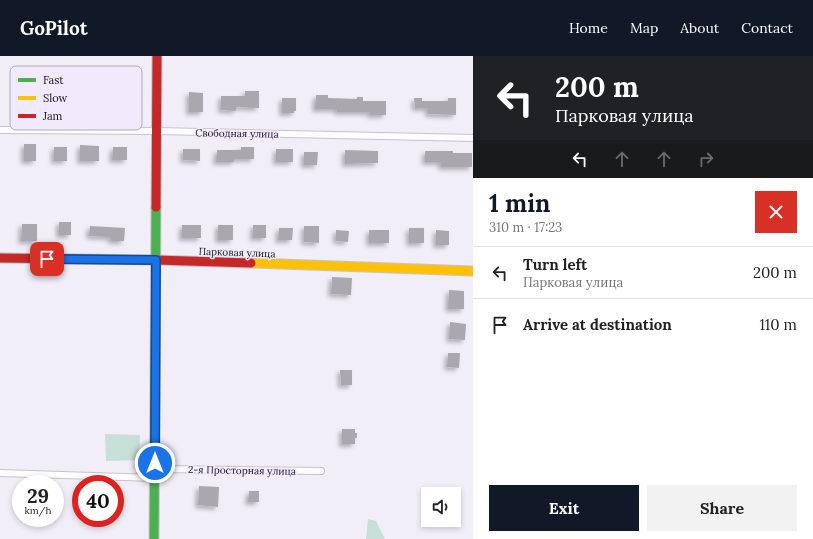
<!DOCTYPE html>
<html lang="en">
<head>
<meta charset="utf-8">
<style>
  body { margin:0; font-family:Lora,serif; background:#f2f2f2; color:#222; height:100vh; display:flex; flex-direction:column; font-size:15px; white-space:nowrap }
  * { box-sizing:border-box; margin:0 }
  p { font-size:13px; color:#767676 }
  .icon { flex:none; width:22px; height:22px; fill:none; stroke:currentColor; stroke-width:2; stroke-linecap:round; stroke-linejoin:round }
  .map { position:relative; flex:1; overflow:hidden }
  .sheet { display:flex; flex-direction:column; background:#fff; width:340px }
  .sheet>* { flex:none }
  .hud { background:#202124; color:#fff; overflow:hidden }
  .controls { position:absolute; left:421px; top:431px; display:grid; gap:8px }
  .controls a { display:grid; place-items:center; width:40px; height:40px; border-radius:0px; background:#fff; box-shadow:0 2px 6px #0003; font-size:20px }
  .speed { position:absolute; left:12px; top:419px; display:flex; gap:8px; font-size:20px; font-weight:700; text-align:center }
  .speed>* { display:grid; place-content:center; width:52px; height:52px; border-radius:50%; background:#fff; box-shadow:0 2px 6px #0003; line-height:1 }
  .speed small { font-size:10px; font-weight:400 }
  .speed .limit { border:6px solid #d22; background:#fff; color:#111 }
  .pin { position:absolute; display:grid; place-items:center; width:34px; height:34px; color:#fff; margin:-17px; border-radius:8px; box-shadow:0 2px 6px #0006 }
  .me { position:absolute; width:44px; margin:-22px; rotate:0deg; stroke-linejoin:round; filter:drop-shadow(0 0 3px #0008) }
  .turn { display:flex; align-items:center; gap:14px; height:84px; padding:0 16px; font-size:18px }
  .turn .icon { width:52px; height:52px; stroke-width:2.5 }
  .turn b { display:block; font-size:28px; line-height:34px }
  .lanes { display:flex; align-items:center; height:38px; padding:0 16px; background:#0003; justify-content:center; gap:20px; direction:ltr }
  .lanes .off { opacity:.35 }
  .round { display:grid; place-items:center; flex:none; width:42px; height:42px; border-radius:0px; background:#f2f2f2 }
  .headline { display:flex; align-items:center; justify-content:space-between; height:68px; padding:0 16px }
  h1 { font-size:24px; font-weight:800; line-height:30px; color:#111827 }
  .primary-button { display:flex; gap:8px; margin-top:auto; padding:8px 16px }
  .primary-button a { flex:1; height:46px; border-radius:0px; background:#111827; color:#fff; font-size:16px; font-weight:800; line-height:46px; text-align:center }
  .primary-button a+a { background:#f2f2f2; color:#222 }
  ul { padding:0; list-style:none }
  li { display:flex; align-items:center; gap:12px; height:52px; padding:0 16px; border-top:1px solid #e0e0e0 }
  li div { flex:1 }
  li b { display:block; font-size:15px }
  li em { font-style:normal }
  header { display:flex; align-items:center; gap:24px; box-sizing:border-box; height:56px; padding:0 20px; background:#111827; color:#fff }
  header strong { font-size:19px }
  nav { display:flex; gap:22px; margin-inline-start:auto; font-size:14px }
  main { display:flex; flex:1; min-height:0 }
  .map>svg:first-child { display:block }
  .green { fill:#c7dfd8 }
  .building { fill:#aba7ae; filter:url(#shadow) }
  .lines { fill:none; stroke-linecap:round; stroke-linejoin:round }
  .street-casing { stroke:#c6c3cb; stroke-width:8 }
  .fast-casing { stroke:#c6c3cb; stroke-width:11 }
  .slow-casing { stroke:#c6c3cb; stroke-width:11 }
  .jam-casing { stroke:#c6c3cb; stroke-width:11 }
  .street { stroke:#fdfcfe; stroke-width:6 }
  .fast { stroke:#4caf50; stroke-width:9 }
  .slow { stroke:#ffc107; stroke-width:9 }
  .jam { stroke:#c62828; stroke-width:9 }
  .route-casing { stroke:#114b97; stroke-width:10 }
  .route { stroke:#1a73e8; stroke-width:7 }
  .labels { text-anchor:middle; stroke-width:3; stroke-linejoin:round; paint-order:stroke }
  .street-label { font-size:10px; fill:#17141c; stroke:#f0eafc }
  .key { fill:#f0eafc; stroke:#afaab9; stroke-width:1 }
  .key-label { font-size:11px; fill:#17141c }
</style>
</head>
<body>
<header>
<strong>GoPilot</strong>
<nav><a>Home</a><a>Map</a><a>About</a><a>Contact</a></nav>
</header>
<main>
<div class="map">
<svg width="473" height="483" viewBox="0 0 473 483">
  <defs>
    <filter id="shadow"><feDropShadow dx="-3" dy="3" stdDeviation="2" flood-color="#0004"/></filter>
  </defs>
  <rect width="100%" height="100%" fill="#f1eef8"/>
  <path class="green" d="M105,378L140,379L139,404L106,405Z
    M368,463L376,465L385,483H366Z"/>
  <path class="building" d="M245,35H259V52L236,51V55L221,54V40H245Z
    M189,36L203,37V56H189Z
    M316,39H328V42L357,43V41H363V45H386V59H370V56H337V53H315Z
    M282,42H296V55H294V57H282Z
    M414,42H422V45H448V42H456V59L428,58V52H415Z
    M24,88H36V105H24Z
    M80,89L99,90V105H80Z
    M54,91H67V105H54Z
    M113,91H127V104H112Z
    M241,91H254V103H235L234,106H216L217,94H241Z
    M183,93H200V105L183,104Z
    M276,93H293V106H276Z
    M345,94L378,95V107L345,108Z
    M425,95H453V97H472V111H441V106H425Z
    M304,96H318L317,109H304Z
    M59,166H71V179H59Z
    M22,168H37V185H21Z
    M182,169H201V182H182Z
    M218,169H233V184H218Z
    M253,169H266V182H253Z
    M90,170L125,172L124,185H111V181L89,180Z
    M304,170H319V187L304,186Z
    M279,172H293L292,184H278Z
    M409,172H424V187H409Z
    M336,174L349,175L348,186L336,185Z
    M369,174H389V187H369Z
    M436,174L449,175V189H436Z
    M332,221L352,222L351,239L331,238Z
    M449,234L464,235V253H448Z
    M450,266L466,268L465,284L449,283Z
    M448,297H460L459,312L447,311Z
    M340,314H352V329H341Z
    M342,373H355V377H357V382H355V388H342Z
    M199,430L219,431L218,451L198,449Z
    M249,435H259V446H248Z"/>
  <g class="lines">
    <g class="street-casing">
      <path id="street" d="M0,74L157,75L473,82
        M0,417L155,422L164,413L321,415"/>
    </g>
    <g class="fast-casing">
      <path id="fast" d="M154,483L156,151"/>
    </g>
    <g class="slow-casing">
      <path id="slow" d="M251,207L473,215"/>
    </g>
    <g class="jam-casing">
      <path id="jam" d="M156,151L157,0
        M0,202L156,204L251,207"/>
    </g>
    <use href="#street" class="street"/>
    <use href="#fast" class="fast"/>
    <use href="#slow" class="slow"/>
    <use href="#jam" class="jam"/>
  </g>
  <g class="lines">
    <g class="route-casing">
      <path id="route" d="M47,203L156,204L155,407"/>
    </g>
    <use href="#route" class="route"/>
  </g>
  <g class="labels">
    <g class="street-label">
      <text transform="translate(237 77) rotate(1)" y="4">Свободная улица</text>
      <text transform="translate(237 196) rotate(2)" y="4">Парковая улица</text>
      <text transform="translate(242 414) rotate(1)" y="4">2-я Просторная улица</text>
    </g>
  </g>
  <rect x="10" y="10" width="132" height="64" rx="6" class="key"/>
  <rect x="18" y="22" width="18" height="4" fill="#4caf50"/>
  <rect x="18" y="40" width="18" height="4" fill="#ffc107"/>
  <rect x="18" y="58" width="18" height="4" fill="#c62828"/>
  <g class="key-label">
    <text x="43" y="28">Fast</text>
    <text x="43" y="46">Slow</text>
    <text x="43" y="64">Jam</text>
  </g>
</svg>
<div class="controls">
<a><svg class="icon" aria-label="sound" viewBox="0 0 24 24"><path d="M4 9h4l5-4v14l-5-4H4zM17 9q2 3 0 6"/></svg></a>
</div>
<div class="speed"><div>29<small>km/h</small></div><div class="limit">40</div></div>
<div class="pin" style="left:47px;top:203px;background:#d93025"><svg class="icon" aria-label="arrive" viewBox="0 0 24 24"><path d="M6 21V4h12l-3 4 3 4H6"/></svg></div>
<svg class="me" style="left:155px;top:407px" viewBox="-20 -20 40 40"><circle r="17" fill="#1a73e8" stroke="#fff" stroke-width="3"/><path d="M0-11L8 9 0 5-8 9z" fill="#fff"/></svg>
</div>
<section class="sheet">
<div class="hud">
<div class="turn"><svg class="icon" aria-label="left" viewBox="0 0 24 24"><path d="M17 20v-9H6M10 6l-5 5 5 5"/></svg><div><b>200 m</b>Парковая улица</div></div>
<div class="lanes"><svg class="icon" aria-label="left" viewBox="0 0 24 24"><path d="M17 20v-9H6M10 6l-5 5 5 5"/></svg><svg class="icon off" aria-label="ahead" viewBox="0 0 24 24"><path d="M12 20V5M6 11l6-6 6 6"/></svg><svg class="icon off" aria-label="ahead" viewBox="0 0 24 24"><path d="M12 20V5M6 11l6-6 6 6"/></svg><svg class="icon off" aria-label="right" viewBox="0 0 24 24"><path d="M7 20v-9h11M14 6l5 5-5 5"/></svg></div>
</div>
<div class="headline"><div><h1>1 min</h1><p>310 m · 17:23</p></div><a class="round" style="background:#d93025;color:#fff"><svg class="icon" aria-label="close" viewBox="0 0 24 24"><path d="M6 6l12 12M18 6L6 18"/></svg></a></div>
<ul>
<li><svg class="icon" aria-label="left" viewBox="0 0 24 24"><path d="M17 20v-9H6M10 6l-5 5 5 5"/></svg><div><b>Turn left</b><p>Парковая улица</p></div><em>200 m</em></li>
<li><svg class="icon" aria-label="arrive" viewBox="0 0 24 24"><path d="M6 21V4h12l-3 4 3 4H6"/></svg><div><b>Arrive at destination</b></div><em>110 m</em></li>
</ul>
<div class="primary-button"><a>Exit</a><a>Share</a></div>
</section>
</main>
</body>
</html>
